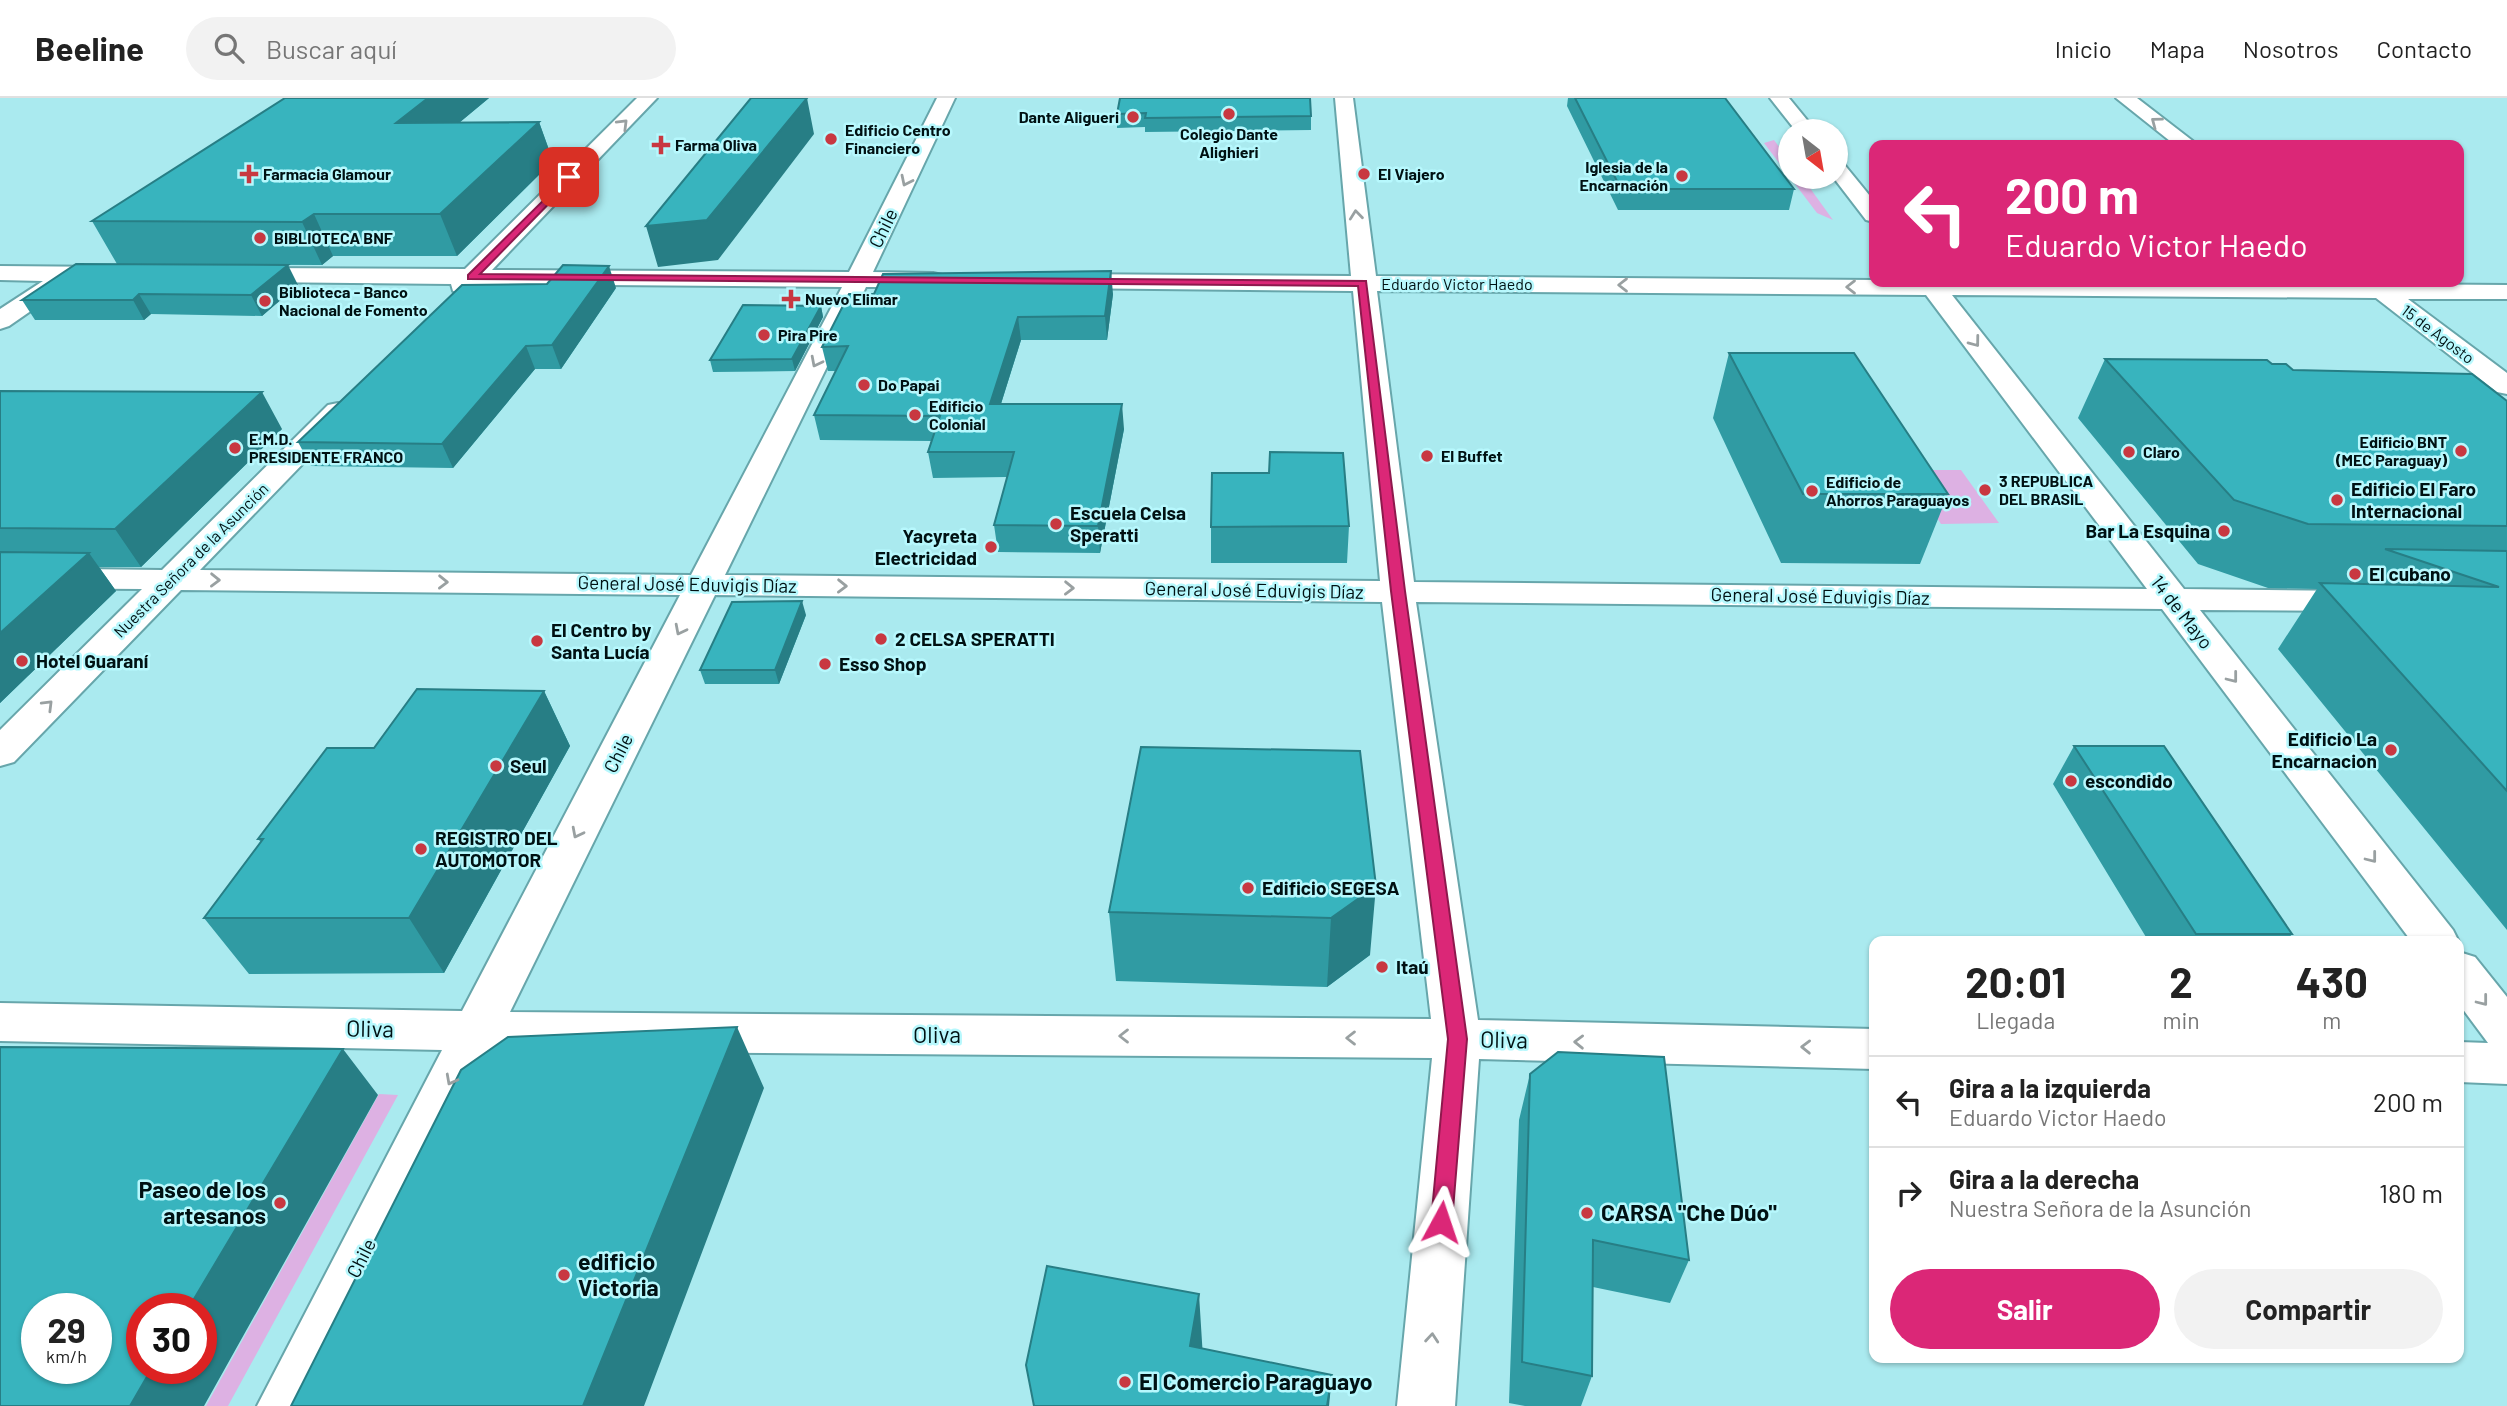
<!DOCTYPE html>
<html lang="es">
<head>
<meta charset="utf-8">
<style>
  body { margin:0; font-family:Barlow,sans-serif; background:#f2f2f2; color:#222; height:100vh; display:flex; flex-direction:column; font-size:26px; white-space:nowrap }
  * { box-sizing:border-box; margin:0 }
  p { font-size:23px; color:#767676 }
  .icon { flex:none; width:38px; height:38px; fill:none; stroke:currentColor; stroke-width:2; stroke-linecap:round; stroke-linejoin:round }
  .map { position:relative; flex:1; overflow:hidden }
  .side { position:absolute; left:1869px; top:838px; width:595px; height:427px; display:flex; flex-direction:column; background:#fff; border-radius:14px; box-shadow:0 2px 5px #0004 }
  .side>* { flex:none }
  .guide { position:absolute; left:1869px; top:42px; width:595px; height:147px; border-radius:14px; box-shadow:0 2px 5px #0004; background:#db2777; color:#fff; overflow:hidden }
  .needle { width:46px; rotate:149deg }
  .fabs { position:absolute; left:1778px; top:21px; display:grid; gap:14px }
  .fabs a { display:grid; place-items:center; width:70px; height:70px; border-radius:50%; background:#fff; box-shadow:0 2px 5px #0004; font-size:35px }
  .speed { position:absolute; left:21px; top:1195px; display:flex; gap:14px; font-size:35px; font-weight:700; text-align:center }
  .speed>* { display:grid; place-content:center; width:91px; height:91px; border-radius:50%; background:#fff; box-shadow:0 2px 5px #0004; line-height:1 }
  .speed small { font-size:18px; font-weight:400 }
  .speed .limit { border:10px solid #d22; background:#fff; color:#111 }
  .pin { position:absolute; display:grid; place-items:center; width:60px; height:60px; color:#fff; margin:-30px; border-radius:14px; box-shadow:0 4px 10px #0006 }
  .me { position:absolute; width:77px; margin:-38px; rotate:5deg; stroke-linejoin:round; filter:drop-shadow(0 0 5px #0008) }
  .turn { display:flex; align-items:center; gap:24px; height:147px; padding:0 21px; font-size:32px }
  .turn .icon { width:91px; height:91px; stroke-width:2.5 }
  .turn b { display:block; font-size:49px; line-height:60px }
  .eta { display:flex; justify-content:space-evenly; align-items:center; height:119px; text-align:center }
  .eta b { font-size:42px; font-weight:700; line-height:49px }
  .primary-button { display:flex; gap:14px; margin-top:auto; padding:14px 21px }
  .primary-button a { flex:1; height:80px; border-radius:42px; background:#db2777; color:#fff; font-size:28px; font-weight:700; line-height:80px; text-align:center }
  .primary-button a+a { background:#f2f2f2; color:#222 }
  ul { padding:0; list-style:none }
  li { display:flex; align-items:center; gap:21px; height:91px; padding:0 21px; border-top:2px solid #e0e0e0 }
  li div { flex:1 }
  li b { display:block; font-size:26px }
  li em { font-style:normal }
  header { display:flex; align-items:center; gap:42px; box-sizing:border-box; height:98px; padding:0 35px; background:#fff; border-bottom:2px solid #e0e0e0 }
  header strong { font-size:33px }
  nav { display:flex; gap:38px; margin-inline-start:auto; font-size:24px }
  .search { width:490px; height:63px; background:#f2f2f2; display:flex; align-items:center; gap:18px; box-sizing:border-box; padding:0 24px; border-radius:38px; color:#767676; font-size:26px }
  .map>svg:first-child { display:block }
  .green { fill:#ddb1e3 }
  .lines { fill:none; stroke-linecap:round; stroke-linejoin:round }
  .minor-casing { stroke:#67a6ab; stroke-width:4 }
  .minor { fill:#fff; fill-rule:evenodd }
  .wall { fill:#309ba3 }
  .shaded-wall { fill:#277e85 }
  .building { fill:#38b4be; stroke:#277e85; stroke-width:2; fill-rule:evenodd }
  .oneway { stroke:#99a0a1 }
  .route { fill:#db2777; stroke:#8e194d; stroke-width:2 }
  .poi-dot { fill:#c83841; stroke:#b7f8fd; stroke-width:2.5 }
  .labels { text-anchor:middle; stroke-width:5; stroke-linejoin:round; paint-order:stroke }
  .far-poi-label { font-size:16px; font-weight:bold; fill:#001113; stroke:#b7f8fd; text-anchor:start }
  .far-street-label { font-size:16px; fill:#001113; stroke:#b7f8fd }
  .street-label { font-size:19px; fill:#001113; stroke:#b7f8fd }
  .poi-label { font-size:19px; font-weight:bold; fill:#001113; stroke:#b7f8fd; text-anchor:start }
  .near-street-label { font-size:23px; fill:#001113; stroke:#b7f8fd }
  .near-poi-label { font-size:23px; font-weight:bold; fill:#001113; stroke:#b7f8fd; text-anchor:start }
</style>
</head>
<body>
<header>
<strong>Beeline</strong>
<div class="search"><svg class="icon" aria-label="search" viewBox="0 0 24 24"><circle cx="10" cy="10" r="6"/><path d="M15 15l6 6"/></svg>Buscar aquí</div>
<nav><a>Inicio</a><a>Mapa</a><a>Nosotros</a><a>Contacto</a></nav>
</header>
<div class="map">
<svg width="2507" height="1308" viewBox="0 0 2507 1308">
  <rect width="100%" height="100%" fill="#aaeaef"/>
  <path class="green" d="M1774,42L1790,63V79H1802L1833,122L1817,115L1764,45Z
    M1906,372H1961L1999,425L1941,426Z
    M379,996L398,997L228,1308H206Z"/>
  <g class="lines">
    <g class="minor-casing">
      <path id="minor" d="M637,0H657L492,172L849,174L937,0H955L873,174L933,175L942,177L945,182L942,187L933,189H866L725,477L1380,483L1353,193L1060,190L1051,188L1048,183L1051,178L1060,176L1351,178L1335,0H1353L1376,178L2507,187V201H2408L2507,275V296L2497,294L2376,200L1952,197L2184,491L2360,493L2372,496L2377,503L2372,510L2360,513L2200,512L2453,832L2459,844H2412L2162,511L1416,504L1478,922L1874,931V971L1479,961L1455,1308H1397L1432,960L491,953L317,1308H257L442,952L0,943V905L462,913L680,497L181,492L14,664L0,668V632L142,491L0,490V470L162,472L328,307L338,305L348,307L352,313L348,319L200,472L691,477L842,189L478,186C470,194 465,196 453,193L451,186L241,184L232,182L229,177L232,172L241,170L465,171ZM1377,193L1926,197L2147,491L1414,484ZM715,497L1382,504L1431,921L510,914Z
        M1770,0H1789L1816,33H1796Z
        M2116,0H2137L2198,47H2175Z
        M1836,63L1843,65L1874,103V124L1866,122L1833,79H1836Z
        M0,168L114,169L123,171L126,176L123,181L74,183L9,228L0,231V211L43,183L0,182Z
        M2459,854L2475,859L2507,899V986L2459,984V944L2488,945L2459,906Z"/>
    </g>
    <use href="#minor" class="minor"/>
  </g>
  <path class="wall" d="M285,0H489L460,24H539L553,63L457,158H333L322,167L117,166L92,123Z
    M1120,0L1311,18V32L1145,34V29L1117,30V16Z
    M1568,0H1725L1794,91L1789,112H1618L1567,8Z
    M298,187L262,218L151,216L144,222H35L22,202Z
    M616,190L561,271H535L453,370L311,368L298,344Z
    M1113,196L1107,242H1021L1001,306L1124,331L1100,455L998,454L994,427L1007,379L933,380L928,354L931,343L820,342L814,317L836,273H828L822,249Z
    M821,208L823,219L795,273L713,274L710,262Z
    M1729,255L1948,396L1920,466L1781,465L1713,320Z
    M2105,261L2272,266L2293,272L2507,303V832L2278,551L2317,491L2268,490L2198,466L2078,320Z
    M0,293L282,331L141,469H99L116,493L0,605Z
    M1269,375L1349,428L1347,465H1211V429Z
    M806,517L779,586H705L700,572Z
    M544,593L570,648L444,875L249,876L204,820L261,744L258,741L374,650Z
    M2074,648L2292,836L2286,844H2149L2053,686Z
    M1360,653L1370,857L1327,889L1116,883L1109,814Z
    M1530,976L1689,1162L1670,1205L1593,1189L1592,1278L1581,1308H1525L1509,1305L1519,1022Z"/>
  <path class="shaded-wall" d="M428,0H489L412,64L396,25Z
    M807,0L814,36L718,162L658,169L646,128Z
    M539,24L553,63L457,158L440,116Z
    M314,116L333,158L322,167L302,124Z
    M288,167L298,187L262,218L251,197Z
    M609,168L616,190L561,271L552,247Z
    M1111,173L1113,196L1107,242L1105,218Z
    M139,196L151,216L144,222L133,202Z
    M821,208L823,219L795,273L792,261Z
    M1018,219L1021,242L993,331L990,306Z
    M526,248L535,271L453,370L442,346Z
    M262,294L282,331L141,469L115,431Z
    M1122,306L1124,331L1100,455L1098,428Z
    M89,455L116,493L0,605V535Z
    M802,503L806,517L779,586L775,572Z
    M544,593L570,648L444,875L409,820Z
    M1376,788L1370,857L1327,889L1331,820Z
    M737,929L764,990L644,1308H583Z
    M343,951L378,997L204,1308H130L152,1270H201V1211H188Z
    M1199,1196L1203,1260L1190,1248Z
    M1332,1277L1329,1308H1327Z"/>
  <path class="building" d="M285,0H428L396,25L539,24L440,116H314L302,124L92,123Z
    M751,0H807L707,122L646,128Z
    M1120,0H1310L1311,18L1145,20L1146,15L1117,16Z
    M1575,0H1725L1794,91H1621Z
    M76,166L288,167L251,197L139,196L133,202H22Z
    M563,167L609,168L552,247L526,248L442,346L298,344L462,187L547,186Z
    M1111,173L1105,218L1018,219L990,306H1122L1098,428L994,427L1014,354H928L940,318L814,317L848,248L822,249L849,196H874L883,176Z
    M743,207L821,208L792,261L710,262Z
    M1729,255H1854L1948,396H1803Z
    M2105,261L2267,262L2272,266H2286L2293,272L2472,276L2507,303V428L2308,426L2234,402Z
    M0,293L262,294L115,431L0,430Z
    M1270,354L1343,355L1349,428L1211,429L1212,375H1269Z
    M2385,451L2507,453V693L2320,485L2499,489Z
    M0,454L89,455L0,535Z
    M802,503L775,572H700L732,504Z
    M417,591L544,593L409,820H204L263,741H258L327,650H374Z
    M2074,648H2164L2292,836H2196Z
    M1141,649L1360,653L1376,788L1331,820L1109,814Z
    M737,929L583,1308H291L461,972L508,939Z
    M0,949L343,951L188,1211H142V1270H152L130,1308H0ZM37,1211H96V1270H37Z
    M1558,954L1664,959L1689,1162L1593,1142L1592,1278L1522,1264L1530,976Z
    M1047,1168L1199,1196L1190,1248L1332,1277L1327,1308H1034L1026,1267Z"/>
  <defs><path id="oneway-chevron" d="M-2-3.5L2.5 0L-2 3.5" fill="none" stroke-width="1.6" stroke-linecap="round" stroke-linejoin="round" transform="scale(1.75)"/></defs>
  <g class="oneway">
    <use href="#oneway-chevron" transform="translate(2156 24) rotate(-143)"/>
    <use href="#oneway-chevron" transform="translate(623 26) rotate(-45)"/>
    <use href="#oneway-chevron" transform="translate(906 83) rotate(116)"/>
    <use href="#oneway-chevron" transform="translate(1356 117) rotate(-96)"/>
    <use href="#oneway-chevron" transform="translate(1623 187) rotate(-180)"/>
    <use href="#oneway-chevron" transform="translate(1851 189) rotate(-180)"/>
    <use href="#oneway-chevron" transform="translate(1975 244) rotate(53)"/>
    <use href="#oneway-chevron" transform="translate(816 264) rotate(117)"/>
    <use href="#oneway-chevron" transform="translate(215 482) rotate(1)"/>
    <use href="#oneway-chevron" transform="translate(443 484) rotate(1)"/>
    <use href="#oneway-chevron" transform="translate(842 488) rotate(1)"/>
    <use href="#oneway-chevron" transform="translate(1069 490) rotate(1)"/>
    <use href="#oneway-chevron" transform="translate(680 532) rotate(117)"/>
    <use href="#oneway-chevron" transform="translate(2233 580) rotate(52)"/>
    <use href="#oneway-chevron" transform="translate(48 607) rotate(-45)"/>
    <use href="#oneway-chevron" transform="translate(577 735) rotate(117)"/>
    <use href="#oneway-chevron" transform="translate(2372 760) rotate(52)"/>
    <use href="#oneway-chevron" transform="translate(2483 903) rotate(52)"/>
    <use href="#oneway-chevron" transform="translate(1124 938) rotate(-180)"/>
    <use href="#oneway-chevron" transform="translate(1351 940) rotate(-180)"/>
    <use href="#oneway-chevron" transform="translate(1579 944) rotate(-179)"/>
    <use href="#oneway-chevron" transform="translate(1806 949) rotate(-179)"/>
    <use href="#oneway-chevron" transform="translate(451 982) rotate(118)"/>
    <use href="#oneway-chevron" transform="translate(1432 1240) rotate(-85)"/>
  </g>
  <path class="route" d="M569,77L573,78V81L480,176L1366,183L1405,493L1467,941L1452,1124L1449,1132L1441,1135L1434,1132L1431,1124L1448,941L1391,493L1358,188L468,181V177Z"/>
  <g class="poi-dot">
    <circle cx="1229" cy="16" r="7"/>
    <circle cx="1133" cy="19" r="7"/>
    <circle cx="831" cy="41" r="7"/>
    <path d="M657.5 36.5h7v7h7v7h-7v7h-7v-7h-7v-7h7z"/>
    <path d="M245.5 65.5h7v7h7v7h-7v7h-7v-7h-7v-7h7z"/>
    <circle cx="1364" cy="76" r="7"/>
    <circle cx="1682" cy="78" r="7"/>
    <circle cx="260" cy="140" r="7"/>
    <path d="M787.5 190.5h7v7h7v7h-7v7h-7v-7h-7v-7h7z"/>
    <circle cx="265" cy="203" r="7"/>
    <circle cx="764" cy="237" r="7"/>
    <circle cx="864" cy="287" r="7"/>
    <circle cx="915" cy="317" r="7"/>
    <circle cx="235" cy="350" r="7"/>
    <circle cx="2461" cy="353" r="7"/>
    <circle cx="2129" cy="354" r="7"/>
    <circle cx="1427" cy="358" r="7"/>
    <circle cx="1985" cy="392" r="7"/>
    <circle cx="1812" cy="393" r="7"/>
    <circle cx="2337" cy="402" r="7"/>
    <circle cx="1056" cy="426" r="7"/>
    <circle cx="2224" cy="433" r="7"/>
    <circle cx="991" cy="449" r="7"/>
    <circle cx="2355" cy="476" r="7"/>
    <circle cx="881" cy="541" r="7"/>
    <circle cx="537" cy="543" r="7"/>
    <circle cx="22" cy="563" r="7"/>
    <circle cx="825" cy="566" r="7"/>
    <circle cx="2391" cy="652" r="7"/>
    <circle cx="496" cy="668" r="7"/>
    <circle cx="2071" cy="683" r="7"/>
    <circle cx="421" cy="751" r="7"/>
    <circle cx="1248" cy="790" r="7"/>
    <circle cx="1382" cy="869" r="7"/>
    <circle cx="280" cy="1105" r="7"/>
    <circle cx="1587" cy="1115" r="7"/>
    <circle cx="564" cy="1177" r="7"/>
    <circle cx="1125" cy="1284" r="7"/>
  </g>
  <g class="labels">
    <g class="far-poi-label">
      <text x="1119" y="25" text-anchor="end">Dante Aligueri</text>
      <text x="845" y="38">Ediﬁcio Centro<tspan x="845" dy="18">Financiero</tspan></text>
      <text x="1229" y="42" text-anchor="middle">Colegio Dante<tspan x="1229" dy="18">Alighieri</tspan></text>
      <text x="675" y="53">Farma Oliva</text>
      <text x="1668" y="75" text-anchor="end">Iglesia de la<tspan x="1668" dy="18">Encarnación</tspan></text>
      <text x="263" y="82">Farmacia Glamour</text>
      <text x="1378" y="82">El Viajero</text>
      <text x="274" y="146">BIBLIOTECA BNF</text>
      <text x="279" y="200">Biblioteca - Banco<tspan x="279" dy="18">Nacional de Fomento</tspan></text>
      <text x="805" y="207">Nuevo Elimar</text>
      <text x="778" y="243">Pira Pire</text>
      <text x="878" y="293">Do Papai</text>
      <text x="929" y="314">Edificio<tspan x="929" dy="18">Colonial</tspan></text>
      <text x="249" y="347">E.M.D.<tspan x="249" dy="18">PRESIDENTE FRANCO</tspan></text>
      <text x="2447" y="350" text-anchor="end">Edificio BNT<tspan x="2447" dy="18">(MEC Paraguay)</tspan></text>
      <text x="2143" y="360">Claro</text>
      <text x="1441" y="364">El Buffet</text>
      <text x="1999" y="389">3 REPUBLICA<tspan x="1999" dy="18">DEL BRASIL</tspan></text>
      <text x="1826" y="390">Edificio de<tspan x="1826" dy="18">Ahorros Paraguayos</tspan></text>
    </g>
    <g class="far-street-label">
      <text x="1457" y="192">Eduardo Victor Haedo</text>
      <text transform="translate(2438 236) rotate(37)" y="6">15 de Agosto</text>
      <text transform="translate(191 462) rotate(-45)" y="6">Nuestra Señora de la Asunción</text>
    </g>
    <g class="street-label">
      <text transform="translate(883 130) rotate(-64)" y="7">Chile</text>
      <text transform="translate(687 486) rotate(1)" y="7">General José Eduvigis Díaz</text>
      <text transform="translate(1254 492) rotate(1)" y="7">General José Eduvigis Díaz</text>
      <text transform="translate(1820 498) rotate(1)" y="7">General José Eduvigis Díaz</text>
      <text transform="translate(2182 514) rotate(52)" y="7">14 de Mayo</text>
      <text transform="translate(618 655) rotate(-63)" y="7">Chile</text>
      <text transform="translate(361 1160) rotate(-63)" y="7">Chile</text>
    </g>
    <g class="poi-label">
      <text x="2351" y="398">Edificio El Faro<tspan x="2351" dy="22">Internacional</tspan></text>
      <text x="1070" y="422">Escuela Celsa<tspan x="1070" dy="22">Speratti</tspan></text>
      <text x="2210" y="440" text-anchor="end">Bar La Esquina</text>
      <text x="977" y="445" text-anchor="end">Yacyreta<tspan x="977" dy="22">Electricidad</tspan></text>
      <text x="2369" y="483">El cubano</text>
      <text x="551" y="539">El Centro by<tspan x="551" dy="22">Santa Lucía</tspan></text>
      <text x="895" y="548">2 CELSA SPERATTI</text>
      <text x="36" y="570">Hotel Guaraní</text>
      <text x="839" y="573">Esso Shop</text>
      <text x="2377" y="648" text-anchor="end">Edificio La<tspan x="2377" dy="22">Encarnacion</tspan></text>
      <text x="510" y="675">Seul</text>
      <text x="2085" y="690">escondido</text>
      <text x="435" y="747">REGISTRO DEL<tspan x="435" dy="22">AUTOMOTOR</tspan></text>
      <text x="1262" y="797">Edificio SEGESA</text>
      <text x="1396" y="876">Itaú</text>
    </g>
    <g class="near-street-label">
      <text transform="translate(370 931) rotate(1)" y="8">Oliva</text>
      <text x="937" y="945">Oliva</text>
      <text transform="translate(1504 942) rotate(1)" y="8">Oliva</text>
    </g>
    <g class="near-poi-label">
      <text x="266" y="1100" text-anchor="end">Paseo de los<tspan x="266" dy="26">artesanos</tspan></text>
      <text x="1601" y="1123">CARSA "Che Dúo"</text>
      <text x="578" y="1172">edificio<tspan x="578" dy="26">Victoria</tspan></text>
      <text x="1139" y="1292">El Comercio Paraguayo</text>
    </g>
  </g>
</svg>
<div class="fabs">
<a><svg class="needle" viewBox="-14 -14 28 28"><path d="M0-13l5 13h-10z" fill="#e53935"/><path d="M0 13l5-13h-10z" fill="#767676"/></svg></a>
</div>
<div class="speed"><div>29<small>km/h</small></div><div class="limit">30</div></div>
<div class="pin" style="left:569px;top:79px;background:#d93025"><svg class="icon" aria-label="arrive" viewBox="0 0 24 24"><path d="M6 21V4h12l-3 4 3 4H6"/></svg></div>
<svg class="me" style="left:1441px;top:1124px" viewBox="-20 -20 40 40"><path d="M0-17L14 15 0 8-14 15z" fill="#db2777" stroke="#fff" stroke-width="4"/></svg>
<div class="guide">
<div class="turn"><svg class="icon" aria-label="left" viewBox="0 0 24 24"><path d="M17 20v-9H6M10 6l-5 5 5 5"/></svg><div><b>200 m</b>Eduardo Victor Haedo</div></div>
</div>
<section class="side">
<div class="eta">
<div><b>20:01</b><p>Llegada</p></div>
<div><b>2</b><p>min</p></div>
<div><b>430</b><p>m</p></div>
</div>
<ul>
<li><svg class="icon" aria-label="left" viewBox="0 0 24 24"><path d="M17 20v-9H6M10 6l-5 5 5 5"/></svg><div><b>Gira a la izquierda</b><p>Eduardo Victor Haedo</p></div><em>200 m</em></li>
<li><svg class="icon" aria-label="right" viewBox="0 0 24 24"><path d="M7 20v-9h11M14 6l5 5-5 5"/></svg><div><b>Gira a la derecha</b><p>Nuestra Señora de la Asunción</p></div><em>180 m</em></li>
</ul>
<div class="primary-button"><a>Salir</a><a>Compartir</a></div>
</section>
</div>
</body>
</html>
